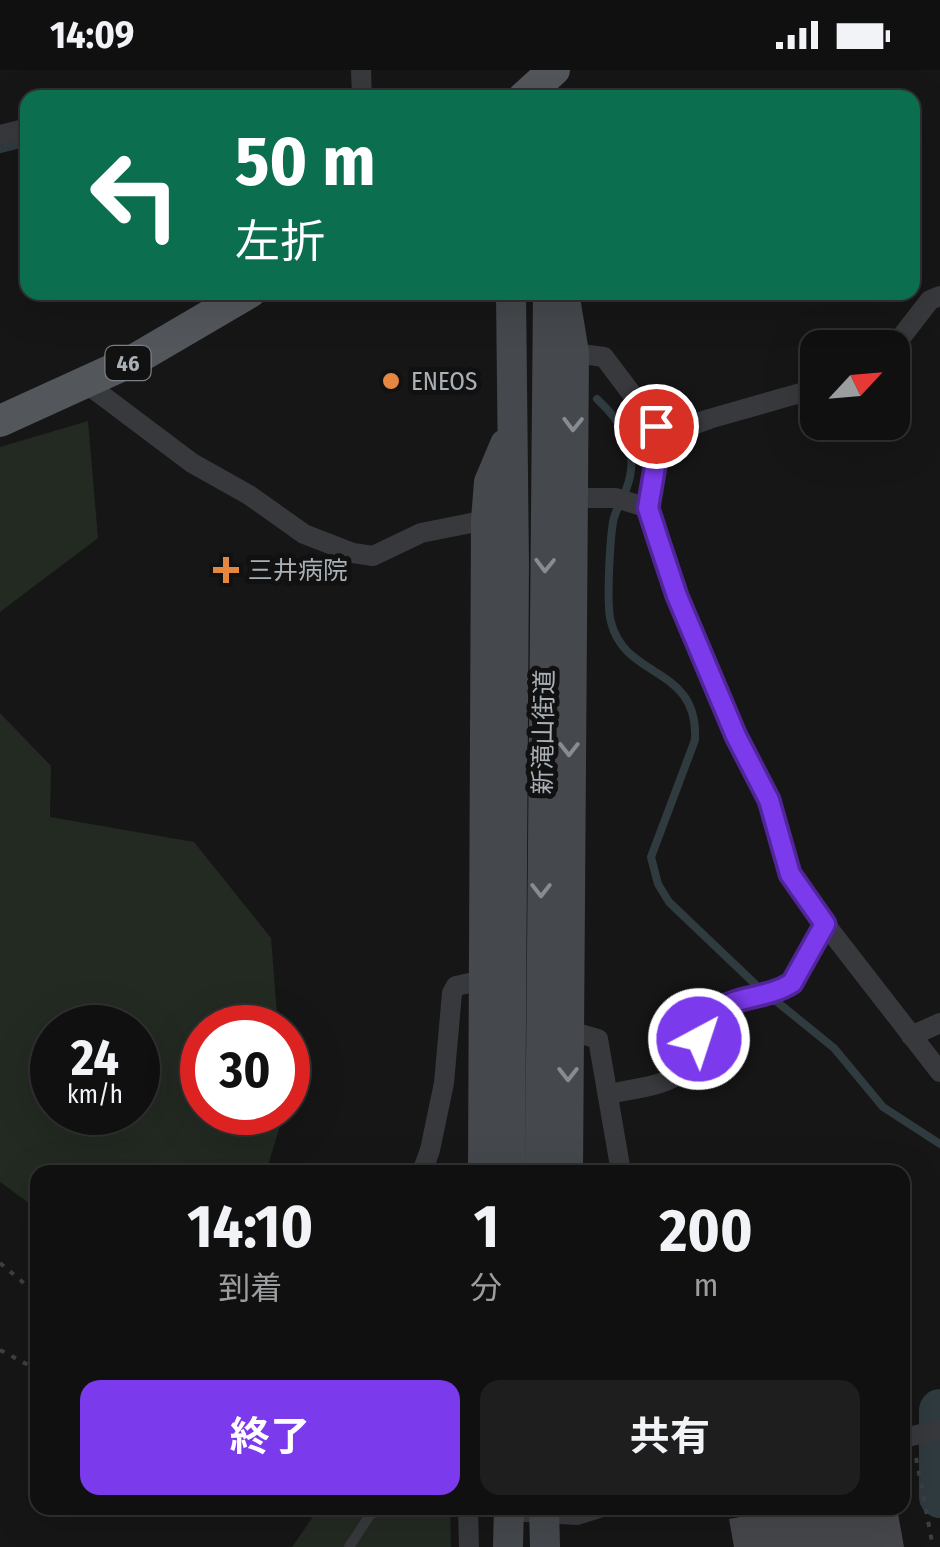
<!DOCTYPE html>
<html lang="ja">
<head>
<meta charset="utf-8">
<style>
  body { margin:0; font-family:"Fira Sans Condensed","Noto Sans JP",sans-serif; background:#1e1e1f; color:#f1f3f6; height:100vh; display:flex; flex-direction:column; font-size:38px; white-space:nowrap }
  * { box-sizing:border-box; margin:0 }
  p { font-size:32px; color:#9c9d9f }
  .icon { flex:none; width:55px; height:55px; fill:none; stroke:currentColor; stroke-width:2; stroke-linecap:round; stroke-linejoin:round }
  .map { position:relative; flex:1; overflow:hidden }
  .drawer { position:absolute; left:30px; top:1095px; width:880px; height:350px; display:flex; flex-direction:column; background:#101011; border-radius:20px; box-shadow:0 10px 40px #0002,0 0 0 2px #303031 }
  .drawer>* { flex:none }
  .top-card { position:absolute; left:20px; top:20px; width:900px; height:210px; border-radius:20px; box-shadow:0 10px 40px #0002,0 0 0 2px #303031; background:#0b6e4f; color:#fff; overflow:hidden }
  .needle { width:65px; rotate:64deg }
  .controls { position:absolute; left:800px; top:260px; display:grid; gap:20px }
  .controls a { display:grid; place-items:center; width:110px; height:110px; border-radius:20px; background:#101011; box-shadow:0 10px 40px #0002,0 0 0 2px #303031; font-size:50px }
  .speed { position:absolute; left:30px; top:935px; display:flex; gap:20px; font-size:50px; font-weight:700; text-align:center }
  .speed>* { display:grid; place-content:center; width:130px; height:130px; border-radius:50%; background:#101011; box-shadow:0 10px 40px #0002,0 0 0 2px #303031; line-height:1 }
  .speed small { font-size:25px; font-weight:400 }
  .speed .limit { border:15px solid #d22; background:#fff; color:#111 }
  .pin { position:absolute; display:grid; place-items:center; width:85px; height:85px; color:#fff; margin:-42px; border:5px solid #fff; border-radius:50%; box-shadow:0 2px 10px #0007 }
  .me { position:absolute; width:110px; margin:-55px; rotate:40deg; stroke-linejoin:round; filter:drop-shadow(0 0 8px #0008) }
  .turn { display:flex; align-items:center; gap:35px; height:210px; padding:0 50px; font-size:45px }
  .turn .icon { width:130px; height:130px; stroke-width:2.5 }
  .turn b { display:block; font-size:70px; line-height:85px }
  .eta { display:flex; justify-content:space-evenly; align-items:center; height:170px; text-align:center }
  .eta b { font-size:60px; font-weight:700; line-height:70px }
  .button { display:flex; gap:20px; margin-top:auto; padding:20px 50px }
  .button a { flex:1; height:115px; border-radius:20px; background:#7c3aed; color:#fff; font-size:40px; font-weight:700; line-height:115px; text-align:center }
  .button a+a { background:#1e1e1f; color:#f1f3f6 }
  .status { display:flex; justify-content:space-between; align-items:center; height:70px; padding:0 50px; background:#101011; direction:ltr }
  .status svg { height:28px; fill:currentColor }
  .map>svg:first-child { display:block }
  .green { fill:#232a22; fill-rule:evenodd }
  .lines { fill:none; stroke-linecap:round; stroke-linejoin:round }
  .stream { stroke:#303b3f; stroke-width:8 }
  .river { stroke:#303b3f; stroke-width:42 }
  .building { fill:#45474a }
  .path { stroke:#3d4043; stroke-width:4; stroke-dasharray:5 8; stroke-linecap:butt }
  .lane { stroke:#37393c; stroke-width:10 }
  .street { stroke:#37393c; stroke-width:20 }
  .secondary { stroke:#45484c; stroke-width:30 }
  .primary { stroke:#53575b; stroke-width:32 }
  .oneway { stroke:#868c91 }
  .route-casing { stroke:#51269a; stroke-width:25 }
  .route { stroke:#7c3aed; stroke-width:18 }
  .poi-dot { fill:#e48741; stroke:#111112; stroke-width:4 }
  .labels { text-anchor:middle; stroke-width:10; stroke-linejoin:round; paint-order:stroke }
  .shield { fill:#111112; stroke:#7b8085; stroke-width:2.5 }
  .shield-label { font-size:22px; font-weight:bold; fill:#a9b0b6 }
  .poi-label { font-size:25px; fill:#a9b0b6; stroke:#111112; text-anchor:start }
  .street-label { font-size:25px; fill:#a9b0b6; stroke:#111112 }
</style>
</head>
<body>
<div class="status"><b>14:09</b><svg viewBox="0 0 49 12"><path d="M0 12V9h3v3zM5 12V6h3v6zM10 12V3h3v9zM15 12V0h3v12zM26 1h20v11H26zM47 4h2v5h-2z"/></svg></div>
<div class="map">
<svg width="940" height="1477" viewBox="0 0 940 1477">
  <rect width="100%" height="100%" fill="#161617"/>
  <path class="green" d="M88,351L98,468L0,542V377Z
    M0,643L51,696L50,747L194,772L271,868L278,957L202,958V1042L284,1043L268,1095L274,1102H38L37,1139L0,1112ZM52,958H138V1042H52Z
    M319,1438H450L451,1477H292Z"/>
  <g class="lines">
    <path class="stream" d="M0,79L28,72
      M597,329C623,353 640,381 627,417C623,429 615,440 613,452C610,471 606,536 611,552C625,610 699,595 695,670L651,787L658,814L669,832L755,914L834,978L883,1037L940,1074"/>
    <path class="river" d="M940,1340V1427"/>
  </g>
  <path class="building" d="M790,1438H897L904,1477H734L729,1449Z"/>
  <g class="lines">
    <path class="path" d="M0,1193L38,1225
      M0,1280L38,1300
      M916,1388L933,1477"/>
    <path class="lane" d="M349,1477L370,1445L381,1438"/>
    <path class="street" d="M361,0L362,28
      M0,65L28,58
      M892,279L930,230L940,226
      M574,283L604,287L656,356L660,367L648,438L657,469L677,526L735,666L769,730L790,804L801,823L940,1002
      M87,314L192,393L249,425L304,464L353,483L373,486L421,463L486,450
      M660,367L709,349L818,318
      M571,428H616L648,438
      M567,960L598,969L621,1102
      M911,966L940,953
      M610,1024C630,1019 660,1017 678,1005C701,989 694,954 718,939C740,924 770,927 792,913L825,854
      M422,1102L430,1080L444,1013L452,923L456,916L483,910
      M902,1368L940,1360
      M468,1438L469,1477
      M509,1441L577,1445L599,1438"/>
    <path class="secondary" d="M564,222L574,283L568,1102
      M483,1102L486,450L489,412L505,374
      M510,1102L514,496L511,222
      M540,1102L548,222
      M544,1438L545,1477
      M508,1477L509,1438"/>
    <path class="primary" d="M523,28L554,0
      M0,351L134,290L250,222"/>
  </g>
  <defs><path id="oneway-chevron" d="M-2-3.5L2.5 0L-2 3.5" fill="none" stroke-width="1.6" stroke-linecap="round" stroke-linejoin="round" transform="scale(2.5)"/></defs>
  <g class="oneway">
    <use href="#oneway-chevron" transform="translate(573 354) rotate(91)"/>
    <use href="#oneway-chevron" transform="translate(545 495) rotate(91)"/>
    <use href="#oneway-chevron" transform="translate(569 679) rotate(90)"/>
    <use href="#oneway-chevron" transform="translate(541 820) rotate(90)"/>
    <use href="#oneway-chevron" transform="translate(568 1004) rotate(90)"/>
  </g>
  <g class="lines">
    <g class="route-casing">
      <path id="route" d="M656,356L660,367L648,438L658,469L677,526L736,666L769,730L790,804L825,854L792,913C757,935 712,920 699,969"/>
    </g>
    <use href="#route" class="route"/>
  </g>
  <g class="poi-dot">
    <circle cx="391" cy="311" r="10"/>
    <path d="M221 485h10v10h10v10h-10v10h-10v-10h-10v-10h10z"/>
  </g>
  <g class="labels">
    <rect class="shield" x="105.5" y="276" width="45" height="34" rx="8"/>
    <g class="shield-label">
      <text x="128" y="301">46</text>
    </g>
    <g class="poi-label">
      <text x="411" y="320">ENEOS</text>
      <text x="248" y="509">三井病院</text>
    </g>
    <g class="street-label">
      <text transform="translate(543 662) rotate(-89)" y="9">新滝山街道</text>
    </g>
  </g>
</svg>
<div class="controls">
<a><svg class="needle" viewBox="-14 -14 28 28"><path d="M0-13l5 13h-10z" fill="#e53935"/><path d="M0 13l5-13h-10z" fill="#9c9d9f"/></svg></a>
</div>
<div class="speed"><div>24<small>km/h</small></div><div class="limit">30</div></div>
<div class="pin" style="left:656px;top:356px;background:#d93025"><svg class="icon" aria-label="arrive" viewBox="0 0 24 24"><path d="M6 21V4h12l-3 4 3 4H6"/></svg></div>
<svg class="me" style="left:699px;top:969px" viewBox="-20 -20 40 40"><circle r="17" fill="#7c3aed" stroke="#fff" stroke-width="3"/><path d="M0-11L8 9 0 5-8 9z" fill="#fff"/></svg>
<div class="top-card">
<div class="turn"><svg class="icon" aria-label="left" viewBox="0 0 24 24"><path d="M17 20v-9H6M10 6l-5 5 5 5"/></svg><div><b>50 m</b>左折</div></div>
</div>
<section class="drawer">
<div class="eta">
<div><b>14:10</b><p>到着</p></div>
<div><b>1</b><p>分</p></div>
<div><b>200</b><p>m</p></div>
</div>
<div class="button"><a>終了</a><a>共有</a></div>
</section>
</div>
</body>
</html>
